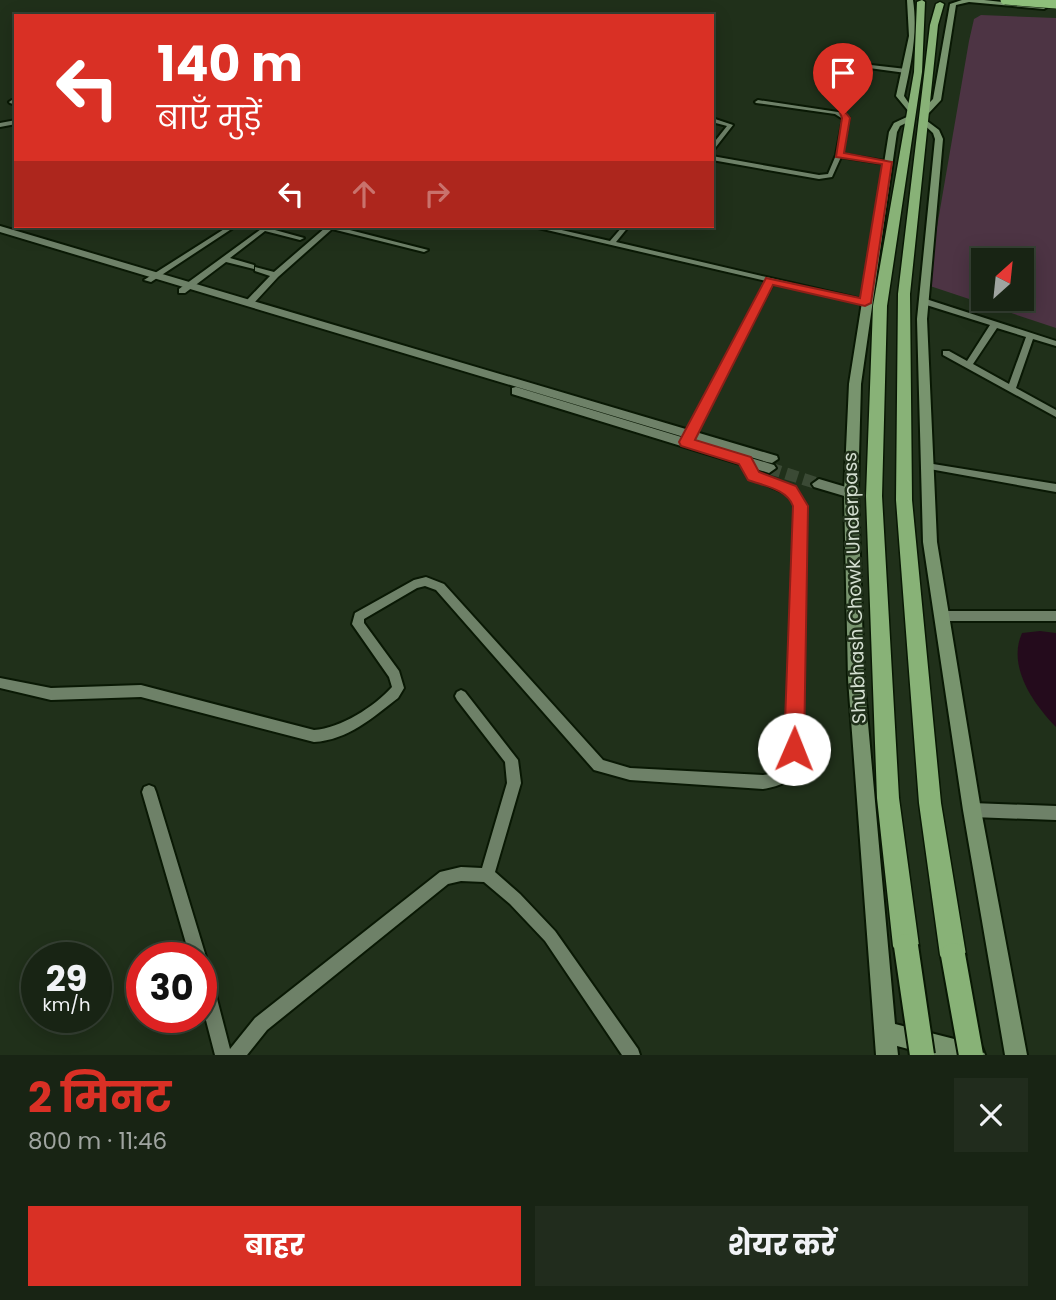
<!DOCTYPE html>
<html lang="hi">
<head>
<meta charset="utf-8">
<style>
  body { margin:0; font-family:Poppins,"Noto Sans Devanagari",sans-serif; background:#212c1d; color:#f1f3f6; height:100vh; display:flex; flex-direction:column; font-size:26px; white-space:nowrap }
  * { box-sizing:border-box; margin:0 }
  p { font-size:23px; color:#9fa4a0 }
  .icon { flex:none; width:38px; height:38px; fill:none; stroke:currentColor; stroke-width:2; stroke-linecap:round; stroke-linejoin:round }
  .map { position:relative; height:1055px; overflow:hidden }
  .drawer { display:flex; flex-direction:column; background:#182414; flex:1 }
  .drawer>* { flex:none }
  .top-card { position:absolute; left:14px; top:14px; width:700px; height:214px; border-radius:0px; box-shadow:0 4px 18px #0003,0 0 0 2px #364134; background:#d93025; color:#fff; overflow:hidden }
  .needle { width:46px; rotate:27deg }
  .tools { position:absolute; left:971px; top:248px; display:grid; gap:14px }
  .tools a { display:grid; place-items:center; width:63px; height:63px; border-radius:0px; background:#182414; box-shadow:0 4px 18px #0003,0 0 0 2px #364134; font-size:35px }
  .speed { position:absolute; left:21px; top:942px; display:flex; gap:14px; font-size:35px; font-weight:700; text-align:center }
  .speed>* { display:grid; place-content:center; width:91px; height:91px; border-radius:50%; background:#182414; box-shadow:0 4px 18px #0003,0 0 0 2px #364134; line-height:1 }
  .speed small { font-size:18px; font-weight:400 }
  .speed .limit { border:10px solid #d22; background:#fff; color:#111 }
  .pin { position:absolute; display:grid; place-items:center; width:60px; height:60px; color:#fff; margin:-72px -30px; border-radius:50% 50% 50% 0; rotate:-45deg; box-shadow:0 0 7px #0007 }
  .pin .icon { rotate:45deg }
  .me { position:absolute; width:77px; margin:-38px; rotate:1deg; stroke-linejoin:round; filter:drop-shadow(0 0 5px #0008) }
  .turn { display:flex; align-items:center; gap:24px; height:147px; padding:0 28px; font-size:32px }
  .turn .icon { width:91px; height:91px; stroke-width:2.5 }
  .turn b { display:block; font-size:49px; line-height:60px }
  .lanes { display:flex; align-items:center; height:66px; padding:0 28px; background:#0003; justify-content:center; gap:35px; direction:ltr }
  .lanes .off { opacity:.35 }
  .round { display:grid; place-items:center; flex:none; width:74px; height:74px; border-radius:0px; background:#212c1d }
  .overview { display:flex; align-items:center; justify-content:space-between; height:119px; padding:0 28px }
  h1 { font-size:42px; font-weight:700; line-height:52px; color:#d93025 }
  .action { display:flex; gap:14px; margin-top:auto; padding:14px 28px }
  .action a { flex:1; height:80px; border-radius:0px; background:#d93025; color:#fff; font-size:28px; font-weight:700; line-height:80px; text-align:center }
  .action a+a { background:#212c1d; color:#f1f3f6 }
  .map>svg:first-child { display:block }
  .green { fill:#4d3444; fill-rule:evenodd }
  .water { fill:#240b1c }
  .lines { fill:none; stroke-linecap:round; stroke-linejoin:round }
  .tertiary-tunnel { stroke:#3b4a35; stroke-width:12; stroke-dasharray:12 6; stroke-linecap:butt }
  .minor-casing { stroke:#091804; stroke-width:4 }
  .tertiary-casing { stroke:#091804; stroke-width:4 }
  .secondary-casing { stroke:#091804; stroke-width:4 }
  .trunk-casing { stroke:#091804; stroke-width:3 }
  .minor { fill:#6e8168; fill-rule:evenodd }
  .tertiary { fill:#6e8168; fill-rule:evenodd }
  .secondary { fill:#78946e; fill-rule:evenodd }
  .trunk { fill:#88b277; fill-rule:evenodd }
  .trunk-bridge-casing { stroke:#091804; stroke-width:28; stroke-linecap:butt }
  .motorway-bridge-casing { stroke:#091804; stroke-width:10; stroke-linecap:butt }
  .trunk-bridge { stroke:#88b277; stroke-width:24 }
  .motorway-bridge { stroke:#8ebf7b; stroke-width:9 }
  .route { fill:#d93025; stroke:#8d1f18; stroke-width:2 }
  .labels { text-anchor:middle; stroke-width:5; stroke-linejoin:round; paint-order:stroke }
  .street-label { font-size:19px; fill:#d4dfd1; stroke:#20301a }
</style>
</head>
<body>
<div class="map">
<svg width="1056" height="1055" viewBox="0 0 1056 1055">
  <rect width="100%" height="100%" fill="#20301a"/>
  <path class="green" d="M981,15L1056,18V328L927,285L969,41L974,19ZM984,261H1022V299H984Z"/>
  <path class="water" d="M1040,631L1056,633V727C1033,704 1007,666 1022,633Z"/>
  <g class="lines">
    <path class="tertiary-tunnel" d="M769,468L819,484"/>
    <g class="minor-casing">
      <path id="minor" d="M871,65L906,69L909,71L906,73L869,68Z
        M12,100L16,101V105L10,103L9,102Z
        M758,100L838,112L849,118L842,154L890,162L887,164L841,157L832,177L819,179L712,160V156L819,175L828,174L836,155L843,119L835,114L756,103L755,102Z
        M712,118L733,125L712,152V145L727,126L712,122Z
        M16,120V124L0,127V123Z
        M229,226H236L151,282L144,280Z
        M324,226H334L428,250L424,252L332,229L278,277L253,304H247V300L270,276L255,271V267L274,272L325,228Z
        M533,226H544L610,241L623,226H629L616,242L865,300L869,302L865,304L773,283L691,442L686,445L681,442L766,281L534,227Z
        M264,227L304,238L300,240L265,231L230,258L254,265V269L226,262L185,293H179V289Z
        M920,299H926L1056,341V346L1033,339L1016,388L1056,410V417L943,355V351H949L967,361L990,325L920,303ZM997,328L1026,337L1009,384L973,364Z
        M746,458L749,459C765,488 789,476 806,506L801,764C793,781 781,786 763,789L630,780L594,770L436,590L425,586L417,588L364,619V623L399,671L404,688L398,698C372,718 348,740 314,742L141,697L51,700L0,688V678L51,688L141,685L314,730C341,728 374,707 392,687L389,677L352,624L355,613L414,580L426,577L444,584L603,760L630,768L763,775L777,773L787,763L796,506C782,480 755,493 741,461Z
        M927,463L1056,484V492L924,468L922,466L924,464Z
        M942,611H1056V621H942L938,619L936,616L938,613Z
        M461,690L465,692L518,760L521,783L495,872L520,894L555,931L638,1049L640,1055H622L545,941L510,904L484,882L461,881L448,884L267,1030L247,1055H215L201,1001V957H190L142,792L144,787L149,785L154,787L156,792L206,957L204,961L207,962L209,968L230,1049L255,1018L440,872L461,867L482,868L507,783L505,762L457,700L455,696L457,692Z
        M972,803L1056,806V820L972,817L967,815L965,810L967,805Z"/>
    </g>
    <g class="tertiary-casing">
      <path id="tertiary" d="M0,226L777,456L778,459L772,463L767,462L0,232Z
        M516,387L774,465L776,468L769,473L512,394V388Z
        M819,479L856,490L858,493L851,498L814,487L812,484Z"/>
    </g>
    <g class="secondary-casing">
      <path id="secondary" d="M907,0H913C918,33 911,64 904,96L914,111L910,113L896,96L909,36Z
        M962,0H984L1047,7L1044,9L969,2L956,5L941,100L927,115H921V111L933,99L950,4Z
        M909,116L913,118L912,120L900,126L897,132L861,384L858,493L864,679L895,1024L974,1044L982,1047L985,1055H931L897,1046L898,1055H876L848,679L844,493L849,384L889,132L894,123Z
        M923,118L939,130L943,139L927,319L937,542L981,810L1027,1055H1005L963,810L923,542L917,319L935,139L933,133L919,120Z"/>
    </g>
    <g class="trunk-casing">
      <path id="trunk" d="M922,0L925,2L922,72L887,306L882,496L899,798L919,946L915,955L906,959L897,955L893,946L877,798L866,496L873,306L914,72L917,2Z
        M940,2L944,4L938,25L910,294L912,500L941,803L966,955L962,964L953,968L944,964L940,955L919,803L896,500L898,294L930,25L936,4Z"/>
    </g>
    <use href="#minor" class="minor"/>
    <use href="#tertiary" class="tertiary"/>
    <use href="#secondary" class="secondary"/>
    <use href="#trunk" class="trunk"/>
    <g class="trunk-bridge-casing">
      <path id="trunk-bridge" d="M906,946L922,1055
        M953,955L971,1055"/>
    </g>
    <g class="motorway-bridge-casing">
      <path id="motorway-bridge" d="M1005,0L1056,4"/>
    </g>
    <use href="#trunk-bridge" class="trunk-bridge"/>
    <use href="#motorway-bridge" class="motorway-bridge"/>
  </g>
  <path class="route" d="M840,113H846L850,118L844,153L892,162L871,303L865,306L773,285L695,440L751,457L759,472L796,486L808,506L804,749L801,755L794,758L787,755L784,749L793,506C787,489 764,486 748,480L739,464L681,446L679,442L766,278L860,298L882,164L836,157L842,118Z"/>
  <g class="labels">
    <g class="street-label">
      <text transform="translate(854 588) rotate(-92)" y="7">Shubhash Chowk Underpass</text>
    </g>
  </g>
</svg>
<div class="tools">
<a><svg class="needle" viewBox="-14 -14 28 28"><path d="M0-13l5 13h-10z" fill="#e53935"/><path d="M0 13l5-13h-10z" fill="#9fa4a0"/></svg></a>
</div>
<div class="speed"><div>29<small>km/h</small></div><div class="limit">30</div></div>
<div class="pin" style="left:843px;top:115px;background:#d93025"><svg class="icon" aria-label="arrive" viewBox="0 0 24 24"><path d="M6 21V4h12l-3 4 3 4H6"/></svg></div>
<svg class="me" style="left:794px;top:749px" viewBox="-20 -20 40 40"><circle r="19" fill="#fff"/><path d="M0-13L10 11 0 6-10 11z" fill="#d93025"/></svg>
<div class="top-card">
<div class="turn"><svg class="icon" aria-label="left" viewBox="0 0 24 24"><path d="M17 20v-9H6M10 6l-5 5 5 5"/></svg><div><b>140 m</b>बाएँ मुड़ें</div></div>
<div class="lanes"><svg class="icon" aria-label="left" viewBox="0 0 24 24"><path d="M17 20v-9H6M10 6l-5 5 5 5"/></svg><svg class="icon off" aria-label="ahead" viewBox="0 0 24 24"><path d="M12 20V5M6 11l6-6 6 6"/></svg><svg class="icon off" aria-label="right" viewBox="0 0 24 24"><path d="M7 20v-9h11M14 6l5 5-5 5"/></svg></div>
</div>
</div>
<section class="drawer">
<div class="overview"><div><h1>2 मिनट</h1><p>800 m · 11:46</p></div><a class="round"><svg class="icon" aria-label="close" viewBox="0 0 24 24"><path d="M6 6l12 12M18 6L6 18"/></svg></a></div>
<div class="action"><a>बाहर</a><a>शेयर करें</a></div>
</section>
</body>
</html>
